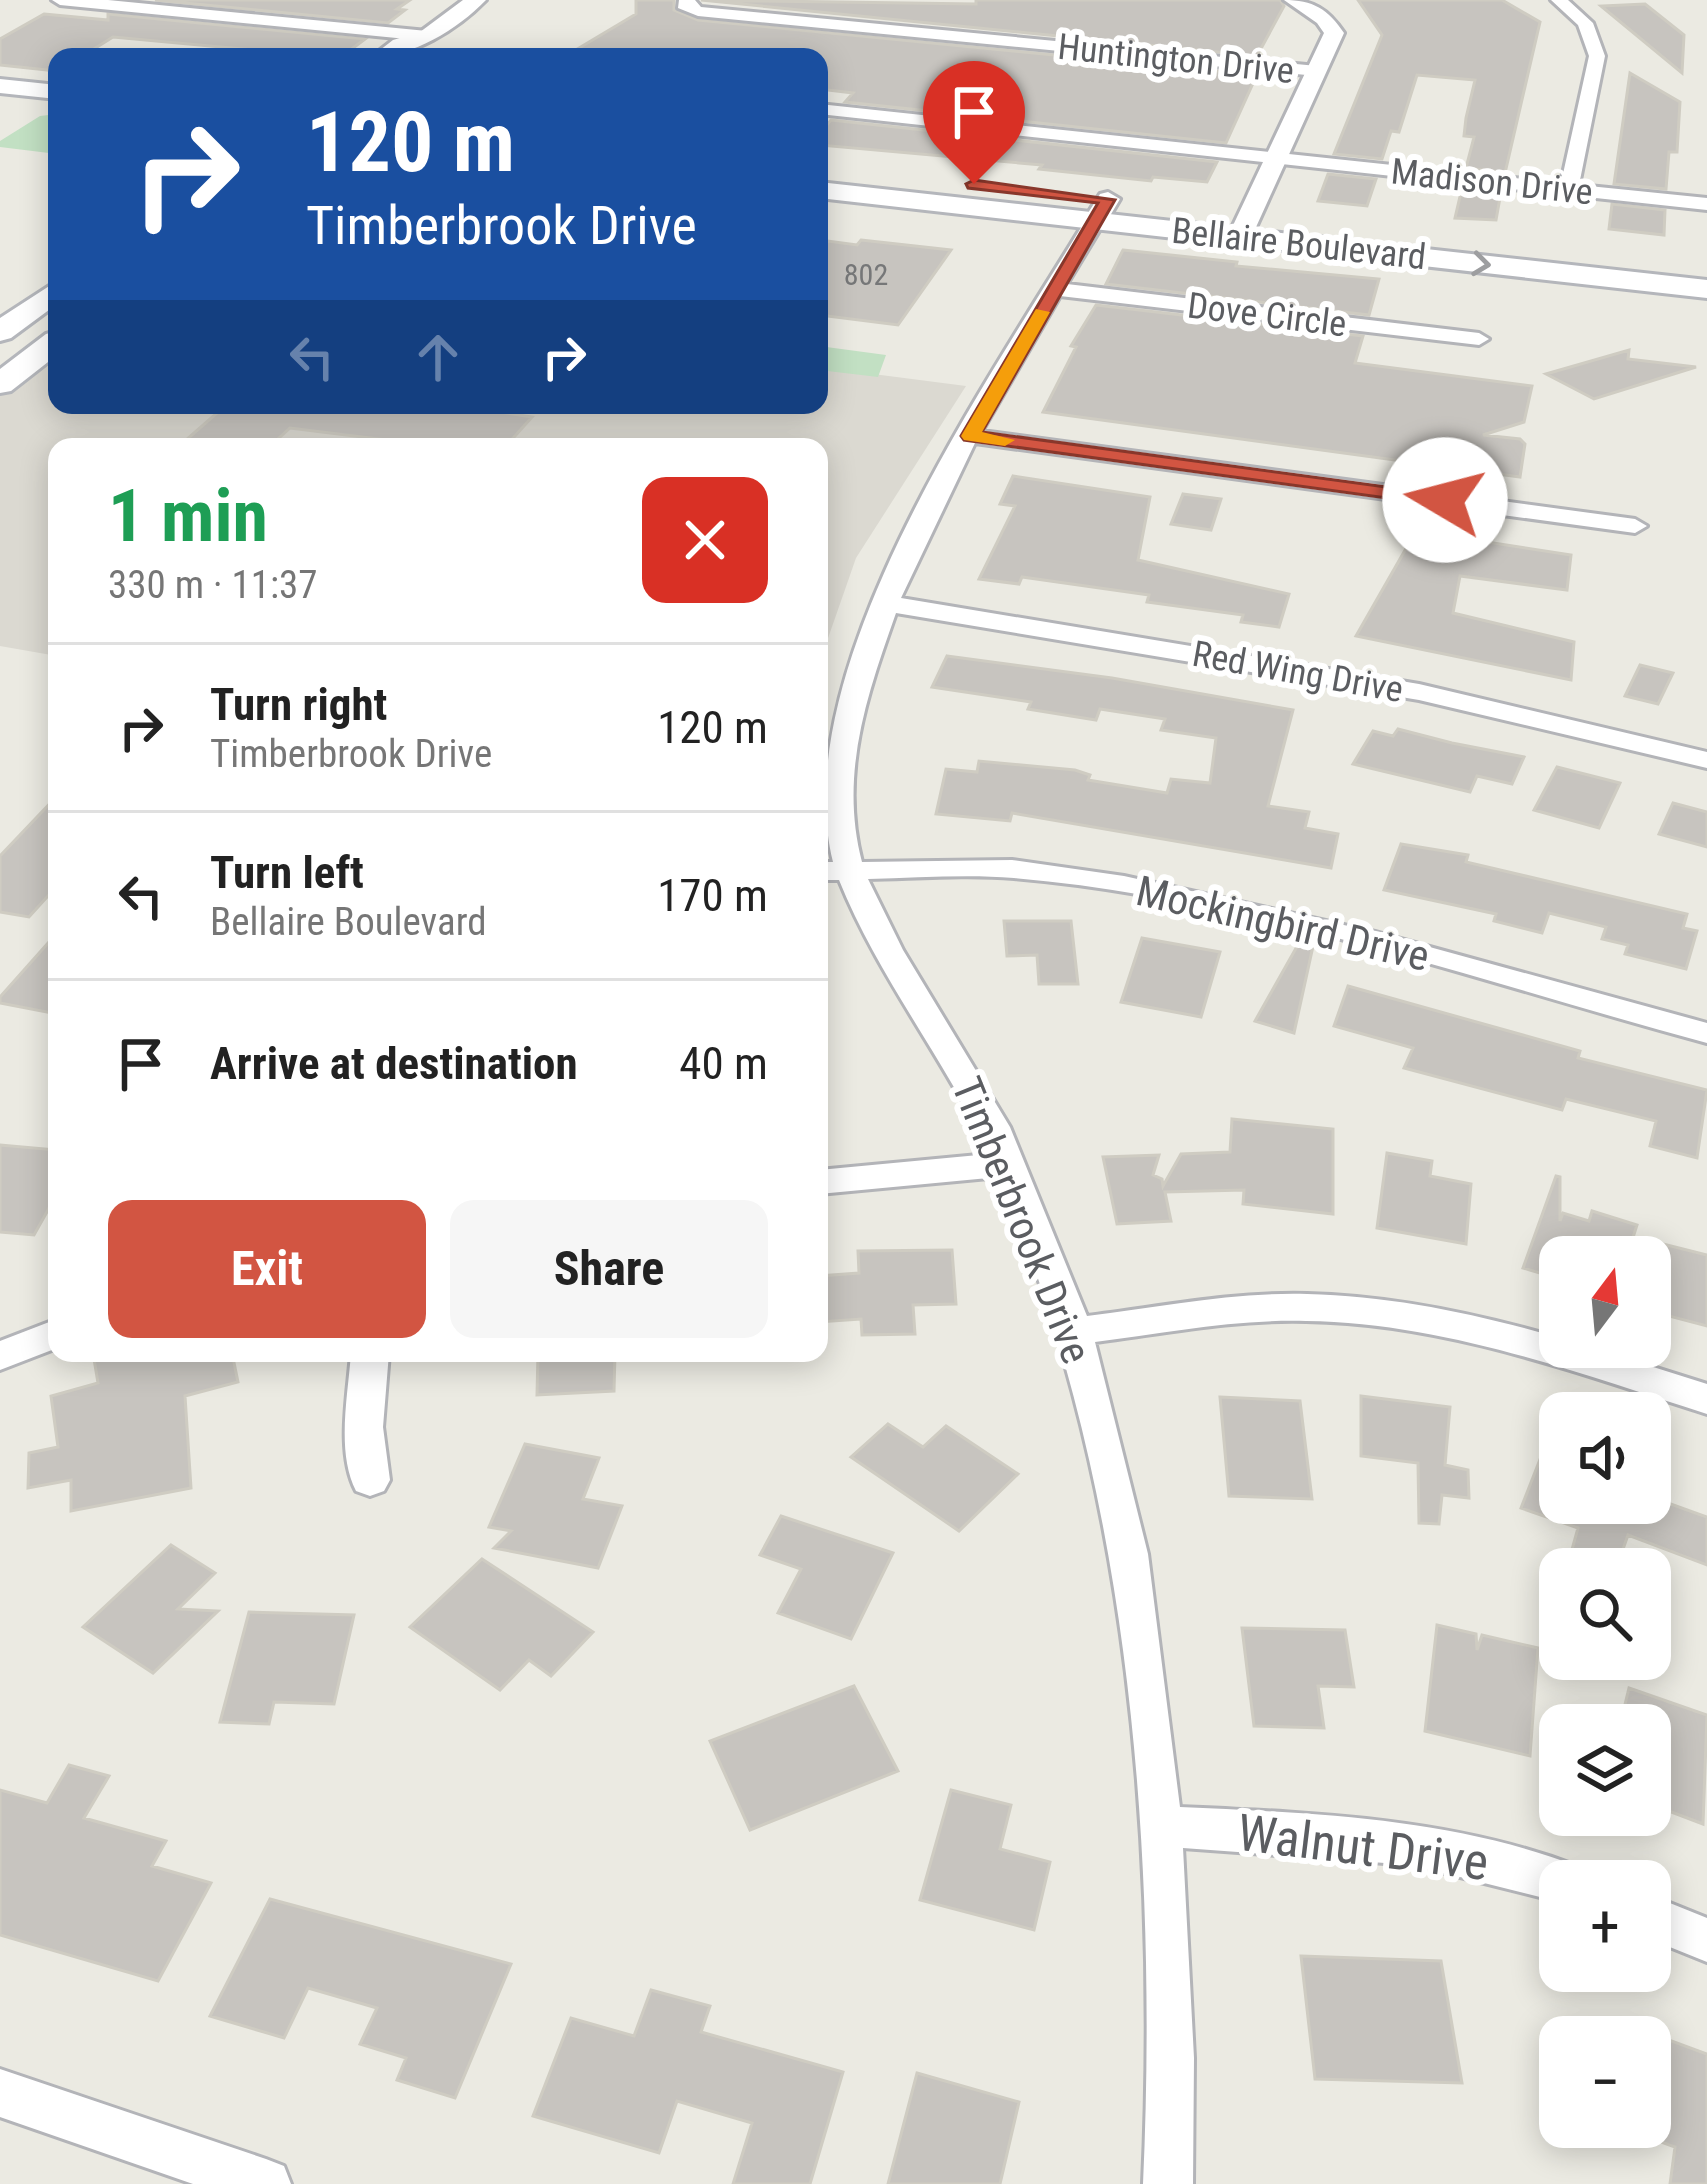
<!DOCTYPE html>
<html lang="en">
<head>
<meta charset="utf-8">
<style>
  body { margin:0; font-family:"Roboto Condensed",sans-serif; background:#f6f6f6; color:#222; height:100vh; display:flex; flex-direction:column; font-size:45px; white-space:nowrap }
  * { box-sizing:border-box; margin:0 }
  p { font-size:39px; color:#767676 }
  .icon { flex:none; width:66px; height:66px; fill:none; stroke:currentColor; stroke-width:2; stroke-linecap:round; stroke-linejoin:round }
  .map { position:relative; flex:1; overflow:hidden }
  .panel { position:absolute; left:48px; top:438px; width:780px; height:924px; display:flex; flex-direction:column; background:#fff; border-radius:24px; box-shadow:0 6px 30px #0003 }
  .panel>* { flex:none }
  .guide { position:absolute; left:48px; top:48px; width:780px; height:366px; border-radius:24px; box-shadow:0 6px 30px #0003; background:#1a4fa0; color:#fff; overflow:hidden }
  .needle { width:78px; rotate:16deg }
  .buttons { position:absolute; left:1539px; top:1236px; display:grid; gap:24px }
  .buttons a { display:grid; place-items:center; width:132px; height:132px; border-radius:24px; background:#fff; box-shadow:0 6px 30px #0003; font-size:60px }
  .pin { position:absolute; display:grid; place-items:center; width:102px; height:102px; color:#fff; margin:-123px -51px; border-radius:50% 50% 50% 0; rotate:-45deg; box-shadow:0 0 12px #0007 }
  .pin .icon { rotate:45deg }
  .me { position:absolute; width:132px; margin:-66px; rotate:278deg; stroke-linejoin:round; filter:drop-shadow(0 0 9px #0008) }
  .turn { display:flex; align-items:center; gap:42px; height:252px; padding:0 60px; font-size:54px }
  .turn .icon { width:156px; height:156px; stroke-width:2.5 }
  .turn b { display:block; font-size:84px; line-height:102px }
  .lanes { display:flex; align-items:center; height:114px; padding:0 60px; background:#0003; justify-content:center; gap:60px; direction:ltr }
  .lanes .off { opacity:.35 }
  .round { display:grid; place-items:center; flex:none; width:126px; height:126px; border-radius:24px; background:#f6f6f6 }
  .overview { display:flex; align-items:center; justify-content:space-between; height:204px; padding:0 60px }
  h1 { font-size:72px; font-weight:700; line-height:90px; color:#1e9e55 }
  .cta { display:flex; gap:24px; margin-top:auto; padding:24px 60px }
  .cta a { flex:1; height:138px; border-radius:24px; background:#d25542; color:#fff; font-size:48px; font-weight:700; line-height:138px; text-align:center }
  .cta a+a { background:#f6f6f6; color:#222 }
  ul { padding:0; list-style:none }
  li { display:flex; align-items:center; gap:36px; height:168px; padding:0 60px; border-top:3px solid #e0e0e0 }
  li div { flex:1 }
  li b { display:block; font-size:45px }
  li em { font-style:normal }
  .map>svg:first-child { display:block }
  .education { fill:#dbd9d1 }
  .green { fill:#c2e0c3 }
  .building { fill:#c7c4bf; stroke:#cfccc2; stroke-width:3 }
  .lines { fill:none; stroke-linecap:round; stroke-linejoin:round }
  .minor-casing { stroke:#b3b4b8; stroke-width:6 }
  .tertiary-casing { stroke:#b3b4b8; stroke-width:6 }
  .secondary-casing { stroke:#b4b6bb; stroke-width:6 }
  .minor { fill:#fff; fill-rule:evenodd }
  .tertiary { fill:#fff; fill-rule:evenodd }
  .secondary { fill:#fff; fill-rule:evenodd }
  .oneway { stroke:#9d9ea0 }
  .route { fill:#d25542; stroke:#88372b; stroke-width:3 }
  .slow { fill:#f59e0b }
  .labels { text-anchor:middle; stroke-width:12; stroke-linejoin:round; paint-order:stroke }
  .far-number-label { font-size:30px; fill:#767778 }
  .far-street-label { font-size:36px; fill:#5b5d61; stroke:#fff }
  .street-label { font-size:42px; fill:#5b5d61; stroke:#fff }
  .near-street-label { font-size:51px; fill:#5b5d61; stroke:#fff }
</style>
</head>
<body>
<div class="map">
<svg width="1707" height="2184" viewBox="0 0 1707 2184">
  <rect width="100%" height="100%" fill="#ebeae2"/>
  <path class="education" d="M57,353V405H819V367L966,386L856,558L819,664V447H57V656L0,646V396Z"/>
  <path class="green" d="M57,114V154L0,147V141L40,116Z
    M819,346L886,355L878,377L819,370Z"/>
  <path class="building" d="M155,0H410L397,9L405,10L388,23Z
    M636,0H674V10L698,20L1247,74L1244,80L1254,81L1226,143L845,102L853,93L819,89V57H564L636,14Z
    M701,0L976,4V0H1280L1284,6L1257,56Z
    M1358,0H1502L1540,22L1505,173L1466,168L1474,137L1464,136L1466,118L1475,80L1417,75L1399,132L1391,131L1382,159L1334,154L1382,35Z
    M1645,4L1684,35L1682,73L1601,6Z
    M44,14L108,20V14L365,39L341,57H327L113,37L81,57H57V71L0,65V39Z
    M1630,73L1680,102L1677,152H1669L1666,189L1614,184Z
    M831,120L1217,162L1207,182L1153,177L1151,181L1039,169L1042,165L819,145V134Z
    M1328,174L1376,179L1367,206L1318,201Z
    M1462,188L1501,192L1496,220L1455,218Z
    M1612,204L1665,210L1664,235L1609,229Z
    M861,240L951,250L898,325L819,315V253L828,241L857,245Z
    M1123,250L1237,262L1236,266L1379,279L1369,315L1106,284Z
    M1096,305L1363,336L1355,363L1532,386L1524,422L1483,435L1520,439L1525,444L1520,477L1043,412L1076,347L1071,346Z
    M1629,350L1628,359L1696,367L1594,399L1546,374Z
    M226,405H500L494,411L532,417L505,447H443L290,428L269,447H178Z
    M1013,476L1150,497L1138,560L1289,594L1279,627L1241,622L1243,615L1147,602L1149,595L1022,577L1019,584L979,579L1015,506L1000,504Z
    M1183,494L1221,499L1211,530L1171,524Z
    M1416,531L1571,555L1567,590L1460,576L1453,613L1574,642L1571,680L1356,636Z
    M947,656L1112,678L1293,710L1268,806L1309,812L1305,828L1338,834L1331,868L1012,813L1010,821L936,814L946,769L977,772L979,761L1075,770L1090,775L1088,780L1167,793L1171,779L1210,783L1216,738L1161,730L1165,719L1100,709L1096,720L1028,709L1031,702L932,687Z
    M1640,665L1673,673L1658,704L1625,696Z
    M1398,729L1452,743L1524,757L1512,784L1477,776L1470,792L1353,764L1373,731L1393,736Z
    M1557,767L1620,783L1599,828L1534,810Z
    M57,796V886L29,917L0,912V856Z
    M1673,803L1707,812V847L1659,834Z
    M1401,844L1468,855L1466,862L1687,914L1683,928L1697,931L1686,969L1625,954L1628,945L1602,939L1606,927L1549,913L1542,933L1494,921L1496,914L1384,890Z
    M1004,921H1071L1078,984H1039L1037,955L1007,956Z
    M57,933V1014L0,1003V997Z
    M1304,934L1315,937L1294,1033L1255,1021Z
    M1142,938L1220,952L1201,1017L1121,1002Z
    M1348,986L1580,1051L1578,1058L1707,1090L1697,1158L1650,1146L1656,1121L1566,1099L1562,1110L1404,1068L1413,1048L1334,1026Z
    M1232,1119L1333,1129V1214L1243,1204L1244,1190L1165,1192L1171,1221L1117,1224L1103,1157L1159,1155L1153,1175L1162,1179L1163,1186L1181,1154L1230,1152Z
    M0,1145L57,1150V1194L34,1235L0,1232Z
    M1387,1153L1432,1161L1430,1176L1471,1184L1466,1244L1377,1228Z
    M1556,1176L1560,1177V1221L1563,1213L1589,1221L1592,1211L1637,1225L1630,1247L1637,1249L1636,1257H1560V1279L1523,1268Z
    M1663,1244L1707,1255V1326L1650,1311Z
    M952,1250L956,1304L913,1305L915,1334L862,1335L861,1319L819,1322V1276L859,1273L858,1251Z
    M93,1353H232L238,1382L185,1396L191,1488L71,1511V1480L28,1488L29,1453L58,1447L51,1396L98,1383Z
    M538,1353H615L614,1391L537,1395Z
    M1361,1396L1450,1407L1445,1465L1468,1470L1469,1498L1442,1495L1439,1524L1419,1523L1418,1463L1361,1456Z
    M1220,1397L1300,1401L1312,1499L1229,1496Z
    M1555,1421H1560V1503H1668L1707,1517V1565L1628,1535L1616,1569L1571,1553L1578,1528L1521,1508Z
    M888,1424L923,1447L946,1426L1018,1474L959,1531L851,1457Z
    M525,1444L599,1458L583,1499L622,1506L598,1568L494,1548L511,1531L489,1527Z
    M781,1516L893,1553L851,1639L778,1613L801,1569L760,1555Z
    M171,1545L215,1573L178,1609L218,1611L153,1673L83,1627Z
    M482,1559L593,1632L551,1676L529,1660L500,1690L410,1627Z
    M249,1612L354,1615L334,1704L274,1702L269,1724L220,1722Z
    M1437,1625L1476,1634L1477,1650L1482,1635L1538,1648L1530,1756L1425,1731Z
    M1242,1628L1345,1630L1354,1687L1318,1686L1324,1728L1254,1726Z
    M854,1686L898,1771L750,1830L710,1741Z
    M1629,1688L1707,1715L1703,1824L1650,1804V1725H1620Z
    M69,1765L109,1776L84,1818L166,1841L152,1866L211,1883L158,1981L0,1935V1790L47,1803Z
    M951,1790L1011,1805L1000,1849L1050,1862L1034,1930L920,1900Z
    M270,1899L511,1964L455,2098L397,2080L406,2058L360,2044L377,2008L308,1988L284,2038L210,2016Z
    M1301,1956L1441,1961L1462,2083L1315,2079Z
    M651,1990L710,2006L701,2032L843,2072L810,2184H733L752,2123L677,2101L659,2153L533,2116L571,2018L634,2036Z
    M1650,2033L1707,2054V2184H1670L1675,2147L1650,2138Z
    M917,2073L1019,2102L1000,2184H888Z"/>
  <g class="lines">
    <g class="minor-casing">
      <path id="minor" d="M52,0H108L427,31L435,36L427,41L60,5Z
        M679,0H695L701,7L1317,66L1325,71L1317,76L698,16L678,8Z
        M1551,0H1568L1593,23L1605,56L1579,185L1707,198V210L819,114V104L1561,183L1589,56L1578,25Z
        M1095,215L1105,221L1067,284L1479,333L1489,339L1479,345L1060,296L982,431L1635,519L1647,526L1635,533L975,443L901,598L1419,684L1707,752V768L1419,700L896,613C867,695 839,774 862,862L1012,860L1124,876L1375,932L1707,1023V1043C1480,982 1250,898 1014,878C966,874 917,878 868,879L903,950L1010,1127L1087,1316C1160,1307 1233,1292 1307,1294C1393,1296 1477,1314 1560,1338V1347H1590L1707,1384V1414C1575,1372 1445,1323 1306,1321C1235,1319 1165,1333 1095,1342L1148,1554L1180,1807C1314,1813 1451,1818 1577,1866L1584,1881H1560V1902L1412,1865L1183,1848L1194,2058L1193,2184H1143C1158,1854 1130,1482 999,1177L819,1194V1170L989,1154C945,1059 878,977 839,880H819V862H833C785,669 987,383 1085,221Z
        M57,1319V1348L0,1370V1341Z
        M351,1353H389L383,1427L390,1480L384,1491L370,1496L356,1491C336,1452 348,1396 351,1353Z
        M1650,1895L1707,1918V1962L1650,1939Z
        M0,2069L266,2159L284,2166L291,2184H193L0,2117Z"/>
    </g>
    <g class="tertiary-casing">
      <path id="tertiary" d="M463,0H486C457,30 412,57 371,57L393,40L420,32Z
        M1284,0C1313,0 1328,9 1344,33L1252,236L1240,243L1228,236L1324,33L1317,23Z
        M1108,192L1120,199L1104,226L1095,228L1086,226L1083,221L1100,194Z"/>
    </g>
    <g class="secondary-casing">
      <path id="secondary" d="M0,79L57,85V99L0,93Z
        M819,182L1707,280V298L819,198Z
        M57,281V304L11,338L0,341V318Z
        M57,331V355L11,391L0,393V369L46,334Z"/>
    </g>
    <use href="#minor" class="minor"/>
    <use href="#tertiary" class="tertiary"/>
    <use href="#secondary" class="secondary"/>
  </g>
  <defs><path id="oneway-chevron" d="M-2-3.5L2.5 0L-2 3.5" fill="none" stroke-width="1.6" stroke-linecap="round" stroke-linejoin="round" transform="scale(3)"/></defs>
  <use class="oneway" href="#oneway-chevron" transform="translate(1481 264) rotate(7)"/>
  <path class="route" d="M974,180L1115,200L982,432L1445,495L1455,500L1445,506L964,440L961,436L1098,203L968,188L966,184Z"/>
  <path class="slow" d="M1036,309L1050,312L982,432L1015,440L1005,446L964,440L961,436Z"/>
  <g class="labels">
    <g class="far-number-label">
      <text x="866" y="285">802</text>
    </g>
    <g class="far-street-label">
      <text transform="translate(1176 58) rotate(6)" y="13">Huntington Drive</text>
      <text transform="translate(1492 181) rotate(6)" y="13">Madison Drive</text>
      <text transform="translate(1299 243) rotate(6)" y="13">Bellaire Boulevard</text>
      <text transform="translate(1267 314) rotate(7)" y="13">Dove Circle</text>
      <text transform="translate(1298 671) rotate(10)" y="13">Red Wing Drive</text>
    </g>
    <g class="street-label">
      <text transform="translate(1283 923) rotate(13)" y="15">Mockingbird Drive</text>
      <text transform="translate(1022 1220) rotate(68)" y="15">Timberbrook Drive</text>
    </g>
    <g class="near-street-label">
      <text transform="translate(1363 1847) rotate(7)" y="18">Walnut Drive</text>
    </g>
  </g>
</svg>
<div class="buttons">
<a><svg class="needle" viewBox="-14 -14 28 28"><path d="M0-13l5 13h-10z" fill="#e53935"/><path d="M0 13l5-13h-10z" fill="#767676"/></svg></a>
<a><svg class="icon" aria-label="sound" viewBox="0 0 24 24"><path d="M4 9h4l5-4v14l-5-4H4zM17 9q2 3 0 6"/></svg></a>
<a><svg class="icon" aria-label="search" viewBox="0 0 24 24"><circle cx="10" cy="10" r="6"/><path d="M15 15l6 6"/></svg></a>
<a><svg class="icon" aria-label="layers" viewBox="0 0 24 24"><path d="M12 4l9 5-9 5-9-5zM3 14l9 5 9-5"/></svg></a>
<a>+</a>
<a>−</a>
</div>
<div class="pin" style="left:974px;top:184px;background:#d93025"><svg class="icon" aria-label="arrive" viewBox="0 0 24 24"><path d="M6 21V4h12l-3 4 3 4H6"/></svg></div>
<svg class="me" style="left:1445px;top:500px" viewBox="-20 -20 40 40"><circle r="19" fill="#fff"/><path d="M0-13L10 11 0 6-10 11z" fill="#d25542"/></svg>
<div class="guide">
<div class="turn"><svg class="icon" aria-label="right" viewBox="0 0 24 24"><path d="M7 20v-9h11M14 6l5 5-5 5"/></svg><div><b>120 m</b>Timberbrook Drive</div></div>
<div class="lanes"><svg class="icon off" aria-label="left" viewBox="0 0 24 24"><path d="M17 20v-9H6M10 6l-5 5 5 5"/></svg><svg class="icon off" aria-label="ahead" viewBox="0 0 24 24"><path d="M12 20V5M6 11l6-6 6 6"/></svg><svg class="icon" aria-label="right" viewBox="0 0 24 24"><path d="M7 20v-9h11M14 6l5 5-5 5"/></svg></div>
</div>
<section class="panel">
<div class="overview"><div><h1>1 min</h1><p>330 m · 11:37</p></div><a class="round" style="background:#d93025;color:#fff"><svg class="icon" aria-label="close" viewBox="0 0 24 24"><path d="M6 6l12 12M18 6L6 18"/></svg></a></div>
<ul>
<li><svg class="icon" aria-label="right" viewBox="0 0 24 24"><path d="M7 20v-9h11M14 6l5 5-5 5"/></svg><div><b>Turn right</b><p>Timberbrook Drive</p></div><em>120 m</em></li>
<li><svg class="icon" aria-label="left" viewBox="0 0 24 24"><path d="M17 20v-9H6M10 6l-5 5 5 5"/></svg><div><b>Turn left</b><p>Bellaire Boulevard</p></div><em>170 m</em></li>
<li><svg class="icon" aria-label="arrive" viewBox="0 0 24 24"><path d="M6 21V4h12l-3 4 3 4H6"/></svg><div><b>Arrive at destination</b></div><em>40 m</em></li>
</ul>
<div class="cta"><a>Exit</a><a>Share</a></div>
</section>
</div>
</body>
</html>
